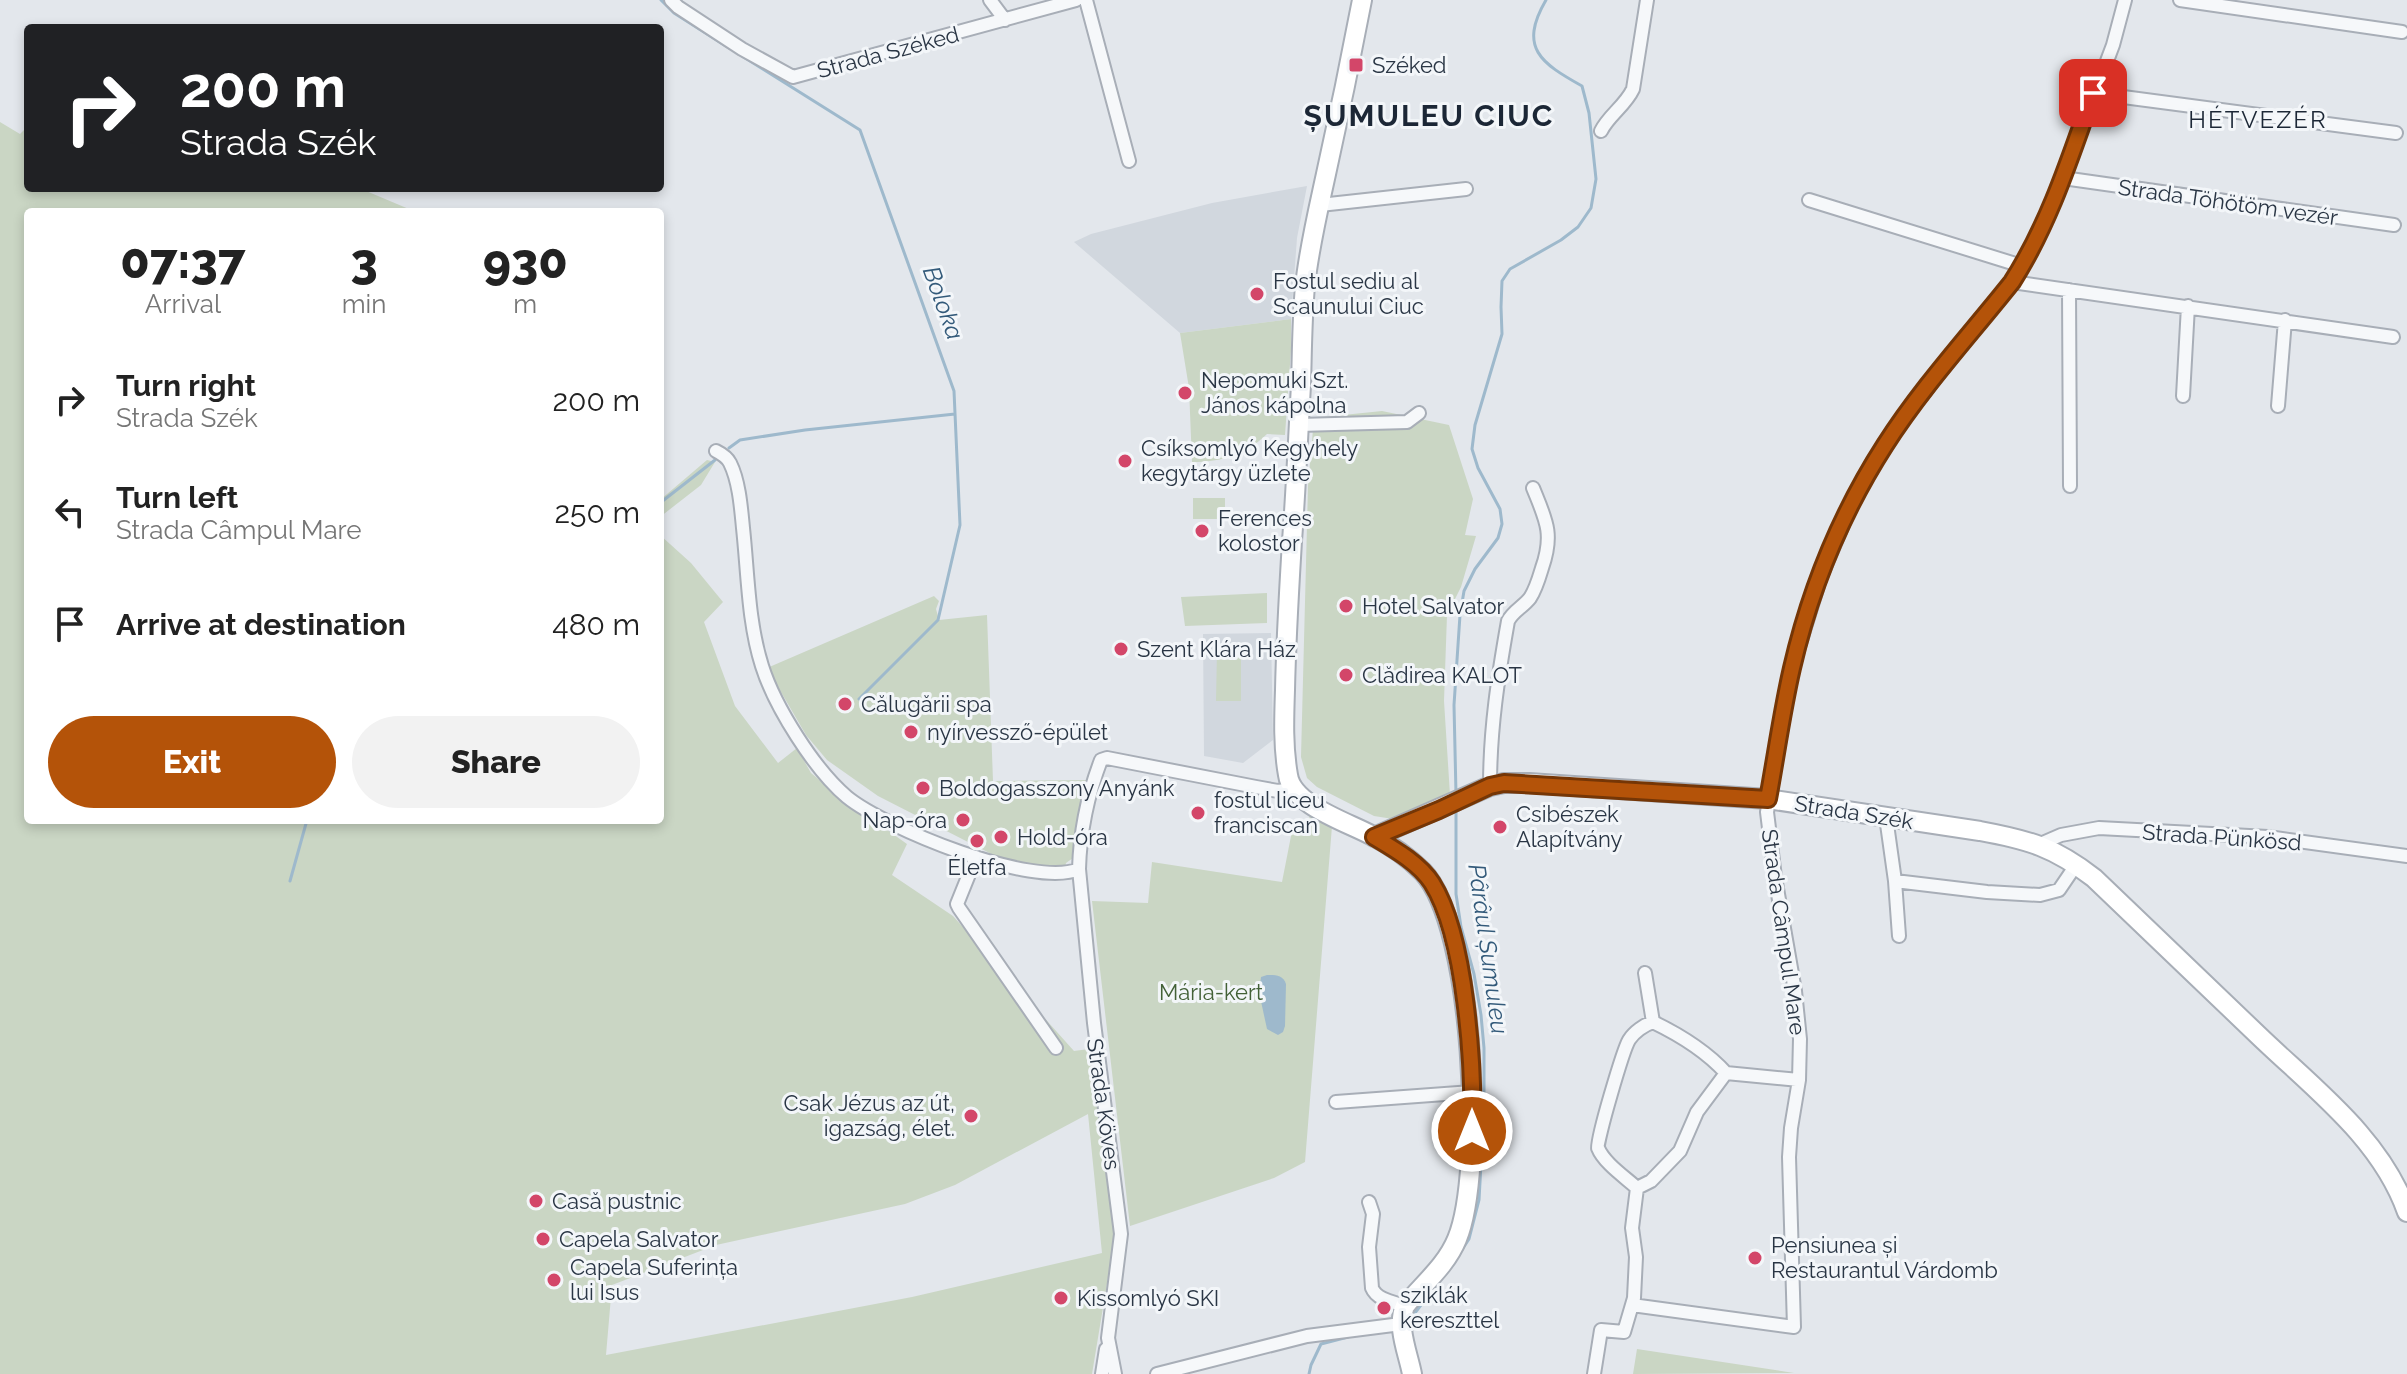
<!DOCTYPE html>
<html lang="en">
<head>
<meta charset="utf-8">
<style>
  body { margin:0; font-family:Raleway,sans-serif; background:#f2f2f2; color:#222; height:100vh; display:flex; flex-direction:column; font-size:30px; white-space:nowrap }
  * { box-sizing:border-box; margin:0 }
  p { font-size:26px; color:#767676 }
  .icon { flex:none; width:44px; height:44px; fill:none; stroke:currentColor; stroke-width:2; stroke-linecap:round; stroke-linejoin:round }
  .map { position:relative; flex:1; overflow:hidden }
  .side { position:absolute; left:24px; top:208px; width:640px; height:616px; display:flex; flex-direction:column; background:#fff; border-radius:8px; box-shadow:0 4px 12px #0003 }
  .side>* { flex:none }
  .guide { position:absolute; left:24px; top:24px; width:640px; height:168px; border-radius:8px; box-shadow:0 4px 12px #0003; background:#202124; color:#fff; overflow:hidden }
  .pin { position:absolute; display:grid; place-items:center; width:68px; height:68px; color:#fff; margin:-34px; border-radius:16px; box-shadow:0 4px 12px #0006 }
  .me { position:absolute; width:88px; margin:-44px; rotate:0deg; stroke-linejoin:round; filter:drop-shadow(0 0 6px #0008) }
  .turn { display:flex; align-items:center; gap:28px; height:168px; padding:0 24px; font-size:36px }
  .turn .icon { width:104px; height:104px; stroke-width:2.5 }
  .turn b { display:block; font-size:56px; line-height:68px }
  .eta { display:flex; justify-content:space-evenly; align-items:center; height:136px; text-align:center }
  .eta b { font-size:48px; font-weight:800; line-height:56px }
  .action { display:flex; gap:16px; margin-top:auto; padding:16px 24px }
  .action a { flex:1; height:92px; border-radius:48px; background:#b45309; color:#fff; font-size:32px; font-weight:800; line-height:92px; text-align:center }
  .action a+a { background:#f2f2f2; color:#222 }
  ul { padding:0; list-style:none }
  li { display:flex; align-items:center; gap:24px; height:112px; padding:0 24px }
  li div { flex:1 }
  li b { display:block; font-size:30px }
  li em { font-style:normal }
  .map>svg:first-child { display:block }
  .built { fill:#d1d7de }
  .green { fill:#cad6c4; fill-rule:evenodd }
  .water { fill:#9eb9cc }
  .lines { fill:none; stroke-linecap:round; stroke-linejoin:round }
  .stream { stroke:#9eb9cc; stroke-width:3 }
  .street-casing { stroke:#a8aeb7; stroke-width:16 }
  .secondary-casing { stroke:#a8aeb7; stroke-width:22 }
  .street { stroke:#f6f8fa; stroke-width:12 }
  .secondary { stroke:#fff; stroke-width:18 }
  .route-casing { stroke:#753606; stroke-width:20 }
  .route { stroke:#b45309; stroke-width:14 }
  .poi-dot { fill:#d34669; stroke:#f3f6f9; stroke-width:3 }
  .labels { text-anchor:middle; stroke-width:6; stroke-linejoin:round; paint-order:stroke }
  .street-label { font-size:22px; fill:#2a3645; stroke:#f3f6f9 }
  .poi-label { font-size:22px; fill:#2a3645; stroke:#f3f6f9; text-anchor:start }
  .park-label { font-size:22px; fill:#436137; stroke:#f3f6f9 }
  .neighbourhood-label { font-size:24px; letter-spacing:2px; fill:#1c2736; stroke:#f3f6f9 }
  .water-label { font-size:24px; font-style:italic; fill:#335a7a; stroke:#f3f6f9 }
  .district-label { font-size:30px; font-weight:bold; letter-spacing:2px; fill:#1c2736; stroke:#f3f6f9 }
</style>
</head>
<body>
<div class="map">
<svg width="2407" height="1374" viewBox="0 0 2407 1374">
  <rect width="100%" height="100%" fill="#e3e7ec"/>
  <path class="built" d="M1307,186L1297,238L1291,319L1180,333L1074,242L1091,234L1212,203Z
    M1271,633L1273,740L1243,763L1204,756L1203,634Z"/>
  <path class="green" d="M0,122L20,134L28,126V188H359L416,212H28V820H660V535L691,563L723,602L704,622L735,706L778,763L797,748L811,773L839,796L886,824L883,827L907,844L892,875L953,916L1074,1051L1089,1049L1116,1229L1092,1374H0ZM1088,1114L1102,1253L912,1297L606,1355L612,1285L716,1245L905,1204L955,1185Z
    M1291,319V350L1285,435L1267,434C1245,455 1222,462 1192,462L1189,388L1180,333Z
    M1382,411L1449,425L1473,499L1465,535L1476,536L1461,587L1447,615L1444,701L1450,795L1393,819L1374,816L1317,787L1307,778L1301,757L1308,486L1314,418Z
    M707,460L715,462L701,485L660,517V500Z
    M1193,498H1225V519H1193Z
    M1267,593V623L1185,626L1181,597Z
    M934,596L939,601L936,609L939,620L987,615L993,781L1091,780L1073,858L1066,863L1065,867L1054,868L1011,864L878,796L827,760L806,735L767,668Z
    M1217,650H1241V701H1216Z
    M1310,815L1332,826L1305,1162L1274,1178L1130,1226L1092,901L1148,903L1152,862L1282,882L1292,831L1305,834Z
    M1637,1349L1794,1373L1633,1374Z"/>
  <path class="water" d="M1267,975C1276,975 1283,975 1286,984L1285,1026L1283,1032L1278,1035L1267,1029L1259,992L1261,977Z"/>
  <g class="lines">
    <path class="stream" d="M661,0L674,13L729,48
      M742,56L860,130L954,391L960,525L938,620L859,699
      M729,448L740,440L805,430L955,414
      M660,503L715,460
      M1456,794L1454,705L1460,615L1464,591L1475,569L1498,538L1502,524L1500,509L1478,468L1472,449L1475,425L1502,334L1501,307L1502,281L1510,269L1561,240L1578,227L1591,208L1596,179L1589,113L1582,86C1541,63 1518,48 1546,0
      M290,881L307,820
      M1454,1262L1469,1239L1479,1200L1484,1110V1048L1481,1015L1474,974L1461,927L1456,894V810
      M1408,1322L1437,1284
      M1309,1374L1311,1365L1321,1344L1348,1337"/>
    <g class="street-casing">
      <path id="street" d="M671,0L678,7L742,49L793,77L1076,0
        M990,0L1005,20
        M1086,0L1129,161
        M2180,0L2402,32
        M2093,93L2396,133
        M1601,131C1609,115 1625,106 1633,89L1647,0
        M2063,178L2394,225
        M1809,200L2022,266
        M1320,205L1466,189
        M2012,282L2393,337
        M2069,290L2070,486
        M2183,396L2188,306
        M2278,406L2285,320
        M1299,425L1407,422L1419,413
        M716,451C722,454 727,457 730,463C739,481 741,507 743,528C748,574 748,622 762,666C775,707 814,769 847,797C885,828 1034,889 1079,869C1080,833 1088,794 1101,760L1107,758L1256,787L1278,791L1293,789
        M1490,786C1490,729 1498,677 1508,621C1513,611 1523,607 1530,598C1536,589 1539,578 1542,568C1554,534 1546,520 1533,488
        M1886,817L1895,881L1987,892L2040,895L2059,890L2076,865
        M2038,845L2061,835L2099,828L2268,837L2407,856
        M976,857L957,904L959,908L1056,1048
        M1079,869L1094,1023L1121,1234L1108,1338L1115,1374
        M1895,881L1899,936
        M1645,973L1653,1022
        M1336,1102L1472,1092
        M1637,1188L1651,1181L1680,1151L1697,1112L1726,1073
        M1369,1202L1373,1214L1369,1247L1372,1288C1377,1300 1393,1302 1405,1306
        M1632,1305L1794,1327L1789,1157L1791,1128L1799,1080L1800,1039L1795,991L1775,877L1767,812L1792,669L1820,579L1853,501L1868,473L1900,423L2012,282L2033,246L2063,178L2113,45L2125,0
        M1102,1374L1106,1349
        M1157,1374L1307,1336L1401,1324
        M1594,1374L1601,1330L1624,1332L1634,1298L1636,1257L1632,1228L1637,1188C1625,1177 1604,1163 1598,1148C1596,1142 1623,1050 1629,1040C1634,1032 1644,1025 1653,1022C1680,1035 1706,1051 1726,1073L1799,1080"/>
    </g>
    <g class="secondary-casing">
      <path id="secondary" d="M1362,0C1351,58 1339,116 1326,174C1318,211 1309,248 1305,286C1302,319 1302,352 1301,385C1298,437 1296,489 1292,541C1289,591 1286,640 1285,690C1284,719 1283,747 1288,775C1292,805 1347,822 1371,835C1389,844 1409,858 1423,872C1474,926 1485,1172 1457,1239C1446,1266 1423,1284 1405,1306C1396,1326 1408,1353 1412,1374
        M1374,837L1490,786L1504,783H1529L1768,799L1980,831C2029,840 2054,847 2094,878C2149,930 2203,983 2258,1035C2313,1088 2381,1138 2407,1212"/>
    </g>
    <use href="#street" class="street"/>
    <use href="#secondary" class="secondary"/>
  </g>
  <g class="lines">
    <g class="route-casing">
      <path id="route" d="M1472,1131C1474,1067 1466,937 1432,883C1419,863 1394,849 1374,837L1439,810L1490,786L1504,783L1768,799C1776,756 1782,711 1792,668C1810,590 1842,512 1885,445C1922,387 1969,336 2012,282C2049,224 2070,158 2093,93"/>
    </g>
    <use href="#route" class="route"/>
  </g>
  <g class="poi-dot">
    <rect x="1348" y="57" width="16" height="16" rx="4"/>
    <circle cx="1257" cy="294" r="8"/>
    <circle cx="1185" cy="393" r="8"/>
    <circle cx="1125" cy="461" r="8"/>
    <circle cx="1202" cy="531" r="8"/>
    <circle cx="1346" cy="606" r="8"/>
    <circle cx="1121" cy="649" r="8"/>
    <circle cx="1346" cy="675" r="8"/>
    <circle cx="845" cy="704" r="8"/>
    <circle cx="911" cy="732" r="8"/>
    <circle cx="923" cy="788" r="8"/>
    <circle cx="1198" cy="813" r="8"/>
    <circle cx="963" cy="820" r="8"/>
    <circle cx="1500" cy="827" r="8"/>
    <circle cx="1001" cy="837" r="8"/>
    <circle cx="977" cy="841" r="8"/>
    <circle cx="971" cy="1116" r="8"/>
    <circle cx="536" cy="1201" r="8"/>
    <circle cx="543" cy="1239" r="8"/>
    <circle cx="1755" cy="1258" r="8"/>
    <circle cx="554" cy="1280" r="8"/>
    <circle cx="1061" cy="1298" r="8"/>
    <circle cx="1384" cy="1308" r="8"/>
  </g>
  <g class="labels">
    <g class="street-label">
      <text transform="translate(888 52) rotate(-15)" y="8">Strada Széked</text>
      <text transform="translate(2228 202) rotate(8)" y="8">Strada Töhötöm vezér</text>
      <text transform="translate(1854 812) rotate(9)" y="8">Strada Szék</text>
      <text transform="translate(2222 837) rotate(4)" y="8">Strada Pünkösd</text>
      <text transform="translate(1784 932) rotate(82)" y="8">Strada Câmpul Mare</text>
      <text transform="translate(1104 1104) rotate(82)" y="8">Strada Köves</text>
    </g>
    <g class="poi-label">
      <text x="1372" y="73">Széked</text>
      <text x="1273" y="289">Fostul sediu al<tspan x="1273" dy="25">Scaunului Ciuc</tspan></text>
      <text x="1201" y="388">Nepomuki Szt.<tspan x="1201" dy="25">János kápolna</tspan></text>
      <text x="1141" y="456">Csíksomlyó Kegyhely<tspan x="1141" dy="25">kegytárgy üzlete</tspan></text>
      <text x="1218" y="526">Ferences<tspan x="1218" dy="25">kolostor</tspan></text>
      <text x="1362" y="614">Hotel Salvator</text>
      <text x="1137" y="657">Szent Klára Ház</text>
      <text x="1362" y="683">Clădirea KALOT</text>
      <text x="861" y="712">Călugării spa</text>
      <text x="927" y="740">nyírvessző-épület</text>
      <text x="939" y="796">Boldogasszony Anyánk</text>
      <text x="1214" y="808">fostul liceu<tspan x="1214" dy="25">franciscan</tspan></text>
      <text x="1516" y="822">Csibészek<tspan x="1516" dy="25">Alapítvány</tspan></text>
      <text x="947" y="828" text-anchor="end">Nap-óra</text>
      <text x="1017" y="845">Hold-óra</text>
      <text x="977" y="875" text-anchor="middle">Életfa</text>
      <text x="955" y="1111" text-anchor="end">Csak Jézus az út,<tspan x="955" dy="25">igazság, élet.</tspan></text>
      <text x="552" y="1209">Casă pustnic</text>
      <text x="559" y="1247">Capela Salvator</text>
      <text x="1771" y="1253">Pensiunea și<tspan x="1771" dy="25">Restaurantul Várdomb</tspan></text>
      <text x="570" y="1275">Capela Suferința<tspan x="570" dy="25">lui Isus</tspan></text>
      <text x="1400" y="1303">sziklák<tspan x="1400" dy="25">kereszttel</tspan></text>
      <text x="1077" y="1306">Kissomlyó SKI</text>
    </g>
    <g class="park-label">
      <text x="1211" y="1000">Mária-kert</text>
    </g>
    <g class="neighbourhood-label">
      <text x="2258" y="128">HÉTVEZÉR</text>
    </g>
    <g class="water-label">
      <text transform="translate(943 303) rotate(70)" y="8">Boloka</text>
      <text transform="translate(1488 949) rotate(82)" y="8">Pârâul Șumuleu</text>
    </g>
    <g class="district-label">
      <text x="1429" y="126">ȘUMULEU CIUC</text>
    </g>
  </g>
</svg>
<div class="pin" style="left:2093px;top:93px;background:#d93025"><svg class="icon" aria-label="arrive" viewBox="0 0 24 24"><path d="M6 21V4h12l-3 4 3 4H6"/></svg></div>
<svg class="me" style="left:1472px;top:1131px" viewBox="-20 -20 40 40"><circle r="17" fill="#b45309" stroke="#fff" stroke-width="3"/><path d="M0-11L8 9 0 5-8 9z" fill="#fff"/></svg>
<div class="guide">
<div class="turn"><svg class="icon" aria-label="right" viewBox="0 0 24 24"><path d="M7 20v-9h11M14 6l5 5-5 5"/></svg><div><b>200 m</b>Strada Szék</div></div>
</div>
<section class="side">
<div class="eta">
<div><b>07:37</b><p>Arrival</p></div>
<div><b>3</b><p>min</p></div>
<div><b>930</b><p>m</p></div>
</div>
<ul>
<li><svg class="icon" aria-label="right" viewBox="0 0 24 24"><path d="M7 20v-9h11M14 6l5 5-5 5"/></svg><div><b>Turn right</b><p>Strada Szék</p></div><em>200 m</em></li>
<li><svg class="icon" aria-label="left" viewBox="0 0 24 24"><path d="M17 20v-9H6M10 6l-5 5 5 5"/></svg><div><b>Turn left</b><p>Strada Câmpul Mare</p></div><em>250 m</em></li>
<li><svg class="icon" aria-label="arrive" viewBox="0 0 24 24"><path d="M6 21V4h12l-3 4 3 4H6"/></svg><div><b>Arrive at destination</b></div><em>480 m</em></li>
</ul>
<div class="action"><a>Exit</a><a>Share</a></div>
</section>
</div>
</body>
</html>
